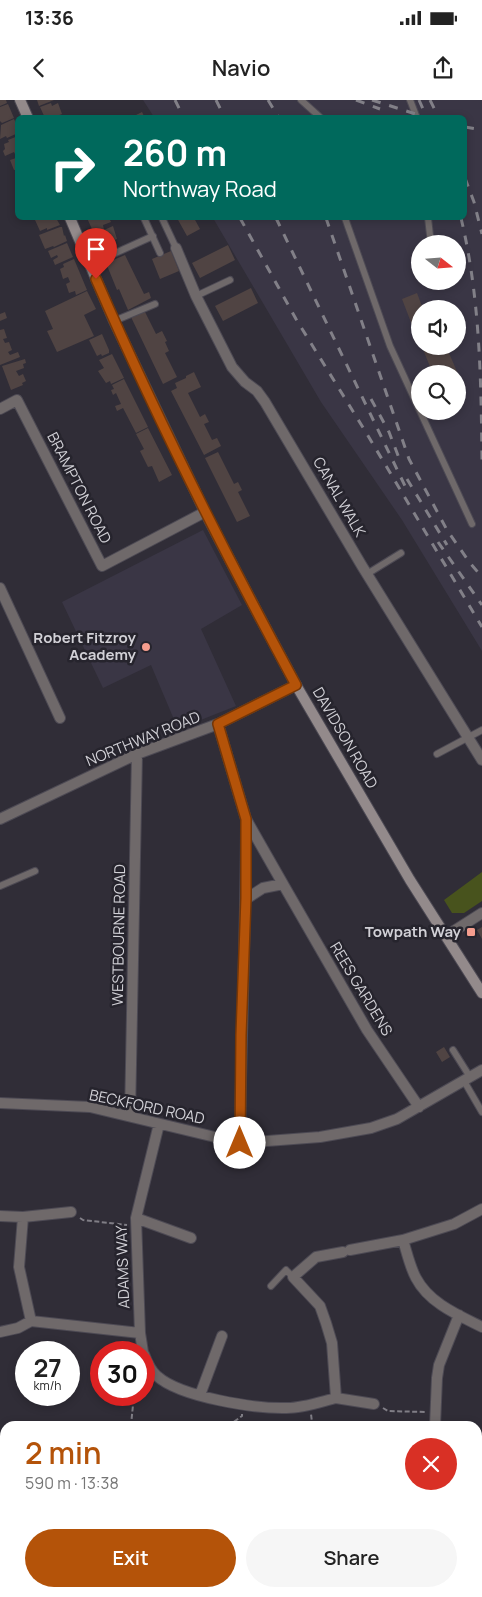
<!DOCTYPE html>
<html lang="en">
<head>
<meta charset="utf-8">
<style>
  body { margin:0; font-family:Manrope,sans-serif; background:#f6f6f6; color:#222; height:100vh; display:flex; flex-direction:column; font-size:19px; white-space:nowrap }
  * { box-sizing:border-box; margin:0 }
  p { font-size:16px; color:#767676 }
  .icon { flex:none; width:28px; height:28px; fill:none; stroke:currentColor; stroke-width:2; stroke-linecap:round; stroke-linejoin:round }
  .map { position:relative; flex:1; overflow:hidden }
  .side { position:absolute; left:0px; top:1321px; width:482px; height:176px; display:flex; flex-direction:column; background:#fff; border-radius:15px 15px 0 0; box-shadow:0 2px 8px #0003 }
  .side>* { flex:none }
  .banner { position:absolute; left:15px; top:15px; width:452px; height:105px; border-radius:8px; box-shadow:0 2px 8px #0003; background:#00695c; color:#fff; overflow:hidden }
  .needle { width:32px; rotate:107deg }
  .fabs { position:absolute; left:411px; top:135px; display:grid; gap:10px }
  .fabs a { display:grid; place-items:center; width:55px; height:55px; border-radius:50%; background:#fff; box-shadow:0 2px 8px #0003; font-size:25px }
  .speed { position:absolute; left:15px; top:1241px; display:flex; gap:10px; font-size:25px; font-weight:700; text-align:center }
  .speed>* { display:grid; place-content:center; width:65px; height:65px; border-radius:50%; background:#fff; box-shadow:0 2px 8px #0003; line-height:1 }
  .speed small { font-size:12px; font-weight:400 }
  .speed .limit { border:8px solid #d22; background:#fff; color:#111 }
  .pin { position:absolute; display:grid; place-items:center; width:42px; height:42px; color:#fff; margin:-51px -21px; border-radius:50% 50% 50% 0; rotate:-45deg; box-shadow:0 0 5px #0007 }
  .pin .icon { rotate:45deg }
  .me { position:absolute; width:55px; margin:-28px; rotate:0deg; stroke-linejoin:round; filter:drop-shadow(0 0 4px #0008) }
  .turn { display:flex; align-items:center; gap:18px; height:105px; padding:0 25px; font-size:22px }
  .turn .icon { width:65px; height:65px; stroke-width:2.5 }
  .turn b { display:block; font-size:35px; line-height:42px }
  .round { display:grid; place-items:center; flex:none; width:52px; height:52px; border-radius:26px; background:#f6f6f6 }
  .head { display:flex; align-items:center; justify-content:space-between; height:85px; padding:0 25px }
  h1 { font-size:30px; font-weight:600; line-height:38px; color:#b45309 }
  .cta { display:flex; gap:10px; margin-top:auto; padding:10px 25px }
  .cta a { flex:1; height:58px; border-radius:30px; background:#b45309; color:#fff; font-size:20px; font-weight:600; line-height:58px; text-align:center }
  .cta a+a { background:#f6f6f6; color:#222 }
  .status { display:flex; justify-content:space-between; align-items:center; height:35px; padding:0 25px; background:#fff; direction:ltr }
  .status svg { height:14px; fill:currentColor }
  header { display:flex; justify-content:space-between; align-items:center; height:65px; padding:0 25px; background:#fff; font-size:22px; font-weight:600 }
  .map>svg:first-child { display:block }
  .built { fill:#3a3645; fill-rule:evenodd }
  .green { fill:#48531d }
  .building { fill:#504443 }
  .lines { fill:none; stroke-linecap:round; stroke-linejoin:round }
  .lane-casing { stroke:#4d4a54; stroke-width:8 }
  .street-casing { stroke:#4d4a54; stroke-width:12 }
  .secondary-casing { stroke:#4d4a54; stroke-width:12 }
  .path { stroke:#807e86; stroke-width:2; stroke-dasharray:5 2.5; stroke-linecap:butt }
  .lane { stroke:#6f696a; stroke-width:6 }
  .street { stroke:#6f696a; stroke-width:10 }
  .secondary { stroke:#938a8b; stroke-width:10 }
  .rail { stroke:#828088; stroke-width:3; stroke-dasharray:9 9; stroke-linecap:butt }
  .route-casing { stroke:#753606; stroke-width:12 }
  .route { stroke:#b45309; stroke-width:9 }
  .poi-dot { fill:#f59d8e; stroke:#26242d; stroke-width:2 }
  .labels { text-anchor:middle; stroke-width:5; stroke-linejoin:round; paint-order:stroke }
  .street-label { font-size:15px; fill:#d1d0d6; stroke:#26242d }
  .poi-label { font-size:15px; font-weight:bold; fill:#d1d0d6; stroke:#26242d; text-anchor:end }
</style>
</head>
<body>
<div class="status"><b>13:36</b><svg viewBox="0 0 49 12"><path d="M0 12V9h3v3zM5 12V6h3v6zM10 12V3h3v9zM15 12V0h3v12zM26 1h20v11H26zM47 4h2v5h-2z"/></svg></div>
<header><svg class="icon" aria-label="back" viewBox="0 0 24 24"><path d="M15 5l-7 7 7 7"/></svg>Navio<svg class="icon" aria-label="share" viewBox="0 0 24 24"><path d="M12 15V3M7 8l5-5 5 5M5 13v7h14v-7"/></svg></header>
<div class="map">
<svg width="482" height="1497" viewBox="0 0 482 1497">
  <rect width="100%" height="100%" fill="#302d37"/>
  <path class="built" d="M143,0H482V551L402,420L321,302L213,118H465V18L154,17ZM420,144H458V181H420ZM420,209H458V246H420ZM420,274H458V311H420Z
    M203,430L242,505L201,529L236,606L178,629L151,565L103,588L62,502Z"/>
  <path class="green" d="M482,772V801L464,813H452L444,800Z
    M478,1474L482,1477V1497H124L125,1492H478Z"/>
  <path class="building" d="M0,0H6L7,3L0,6Z
    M37,0H54L39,6Z
    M51,3L52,6L58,3L62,14L57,16V18H45L40,7Z
    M8,4L14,18L2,23L0,21V7Z
    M142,12L145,18H130Z
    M14,19L18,28V33L7,38L6,36L0,39L1,25Z
    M18,36V53L15,54L14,52L5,56L3,51L5,49L4,44L9,42L8,40Z
    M18,55V69L14,70L10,60L16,58L15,56Z
    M40,118H56L60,125L47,130V128L40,131L35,120Z
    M87,118H109L111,122L103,125L104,130L113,126L117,139L110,142L111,145L101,149Z
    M177,118H194L200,129L187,136Z
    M60,127H62L64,136L65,135L67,141L54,147L53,146L45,149L39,135Z
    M67,143L73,157L55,165L53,160L58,157L57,155L51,158L48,151Z
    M228,145L235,160L200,178L192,163Z
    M171,151L179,171L160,179L152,159Z
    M125,155L144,194L149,192L151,198L128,210L119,189L117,190L106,163Z
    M74,159L87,190L76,195L75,191L69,193L66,184L70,182L68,177L63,179L60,169L64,167L63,164Z
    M251,188L258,203L223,221L215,206Z
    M87,191L96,209L84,215L94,236L57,252L47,231L53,229L45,211Z
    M417,193L423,209H420V237L417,238L402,199Z
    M144,210L156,234L162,231L167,241L165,242L169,251L165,253L177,277L163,284L131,217Z
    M5,212L7,218L0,221V214Z
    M4,229L7,238L3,239L5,243L9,242L12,250L8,252L10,255L18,252L20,257L0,265V230Z
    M102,234L109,250V253L102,256L101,254L97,256L89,240Z
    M446,246L458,274H433L422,247Z
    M112,254L124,278L111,284L110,281L106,283L98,271L104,268L99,260Z
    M25,259L26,263L23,264L24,268L16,271L19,276L23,274L26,281L22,283L23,285L11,290L2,266Z
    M194,272L201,287L188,293L200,317L205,314L209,322L204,324L212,340L217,338L221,346L204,355L171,291L177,288L175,283L186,278V276Z
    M124,279L148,327L136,333L123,308L117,311L115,306L121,304L116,293L113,295L111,290L114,289L112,285Z
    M148,328L172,375L159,382L152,366L148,367L140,351L144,349L136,334Z
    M218,352L234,384L238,382L242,390L238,392L250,416L237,422L205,358Z
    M482,827V839L477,830Z
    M444,947L450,957L442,962L436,952Z"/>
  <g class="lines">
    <g class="lane-casing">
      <path id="lane" d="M301,0L321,18
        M410,0L417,18
        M144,118L160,153
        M162,118L176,148
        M345,118L390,246L472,424
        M428,118L431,144
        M89,165L153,136
        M196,196L230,180
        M114,221L155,204
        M367,474L401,453
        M437,654L482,630
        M0,786L35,771
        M453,950L470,977
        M464,981L482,1012
        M271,1186L286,1170L293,1177"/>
    </g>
    <g class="street-casing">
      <path id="street" d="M176,148L196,196L232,267L245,282L257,291L265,302L362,466L482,660
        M0,309L17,300L102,466L205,412
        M0,488L60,618
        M218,624L246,719
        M0,719L137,654L218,624L296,585
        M283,784L367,930L419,1007
        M446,836L482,813
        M0,1003L90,1007L240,1043L320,1037L371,1028L397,1019L482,970
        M130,1016L137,654
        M240,1043C241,935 246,827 246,719L283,784L263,788L246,799
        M482,1109L454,1124L403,1140C407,1153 410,1167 416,1178C429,1203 458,1215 482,1227
        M0,1116L23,1117L19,1167L31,1221
        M23,1117L71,1112
        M136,1118L191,1138
        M350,1150L403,1140
        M0,1232L18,1228L31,1221L140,1233
        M143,1252L140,1233L136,1118L159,1024
        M144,1254C147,1262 150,1270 157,1276C180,1297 256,1309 287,1308C303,1308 320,1302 336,1298L332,1243L326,1223L320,1206L293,1177L316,1157L343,1152
        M200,1295L222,1236
        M336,1298L374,1304
        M435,1326L437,1278L439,1265L459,1215
        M0,1356L5,1355
        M478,1409L479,1410L478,1412
        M0,1464L5,1463
        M0,1489L2,1497"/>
    </g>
    <g class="secondary-casing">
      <path id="secondary" d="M20,0L28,18
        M70,118L114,221L205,412L255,508L296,585L410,780L482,893"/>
    </g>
    <path class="path" d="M80,1118L83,1120L127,1125
      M383,1308L388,1311L425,1312
      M130,1326L131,1325L134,1295
      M228,1326L242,1316V1314
      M309,1326L312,1322L311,1314
      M478,1477L481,1497
      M127,1497L128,1492
      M355,1497L358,1492"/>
    <use href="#lane" class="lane"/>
    <use href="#street" class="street"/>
    <use href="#secondary" class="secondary"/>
    <path class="rail" d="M175,0L184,18
      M216,0L225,18
      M268,0L279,18
      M356,0L380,9
      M372,0L428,18
      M419,0L427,18
      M430,0L439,18
      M465,27L482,30
      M465,78L474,102L482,134
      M240,118L296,219L367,334L482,527
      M276,118L406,388
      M326,118L409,359L447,430L470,463L482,477
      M461,118C480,197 481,278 482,360
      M371,299L389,332L399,358
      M407,379L447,445
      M438,442L482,505"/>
  </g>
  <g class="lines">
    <g class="route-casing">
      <path id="route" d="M96,179C156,317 224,452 296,585L218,624L246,719V798L241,935L240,1043"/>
    </g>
    <use href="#route" class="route"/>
  </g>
  <g class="poi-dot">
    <circle cx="146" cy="547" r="5"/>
    <rect x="466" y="827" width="10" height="10" rx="2.5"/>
  </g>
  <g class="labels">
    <g class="street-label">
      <text transform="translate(79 388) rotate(63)" y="5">BRAMPTON ROAD</text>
      <text transform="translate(339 397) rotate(60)" y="5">CANAL WALK</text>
      <text transform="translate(345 638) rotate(60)" y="5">DAVIDSON ROAD</text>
      <text transform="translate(143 639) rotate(-22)" y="5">NORTHWAY ROAD</text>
      <text transform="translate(119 835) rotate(-89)" y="5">WESTBOURNE ROAD</text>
      <text transform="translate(361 889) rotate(59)" y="5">REES GARDENS</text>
      <text transform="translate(147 1007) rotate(12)" y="5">BECKFORD ROAD</text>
      <text transform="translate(123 1167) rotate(-92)" y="5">ADAMS WAY</text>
    </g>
    <g class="poi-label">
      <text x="136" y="543">Robert Fitzroy<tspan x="136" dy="17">Academy</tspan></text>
      <text x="461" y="837">Towpath Way</text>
    </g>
  </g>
</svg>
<div class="fabs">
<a><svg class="needle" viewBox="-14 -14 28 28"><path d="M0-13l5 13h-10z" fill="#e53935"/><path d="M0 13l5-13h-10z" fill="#767676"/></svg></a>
<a><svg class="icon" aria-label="sound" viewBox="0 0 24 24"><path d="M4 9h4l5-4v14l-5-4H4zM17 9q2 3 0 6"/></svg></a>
<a><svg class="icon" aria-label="search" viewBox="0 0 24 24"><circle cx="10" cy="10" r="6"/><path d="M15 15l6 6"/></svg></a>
</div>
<div class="speed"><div>27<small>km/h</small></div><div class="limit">30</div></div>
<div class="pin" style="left:96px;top:179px;background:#d93025"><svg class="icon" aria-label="arrive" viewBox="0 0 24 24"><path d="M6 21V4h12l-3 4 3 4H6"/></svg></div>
<svg class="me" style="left:240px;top:1043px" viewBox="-20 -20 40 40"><circle r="19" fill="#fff"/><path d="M0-13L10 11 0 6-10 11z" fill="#b45309"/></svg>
<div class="banner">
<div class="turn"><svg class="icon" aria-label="right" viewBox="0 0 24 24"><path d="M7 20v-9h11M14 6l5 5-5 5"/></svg><div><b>260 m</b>Northway Road</div></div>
</div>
<section class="side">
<div class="head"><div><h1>2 min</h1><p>590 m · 13:38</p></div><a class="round" style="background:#d93025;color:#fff"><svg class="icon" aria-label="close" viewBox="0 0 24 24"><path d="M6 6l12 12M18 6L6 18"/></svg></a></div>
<div class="cta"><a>Exit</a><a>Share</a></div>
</section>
</div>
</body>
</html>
